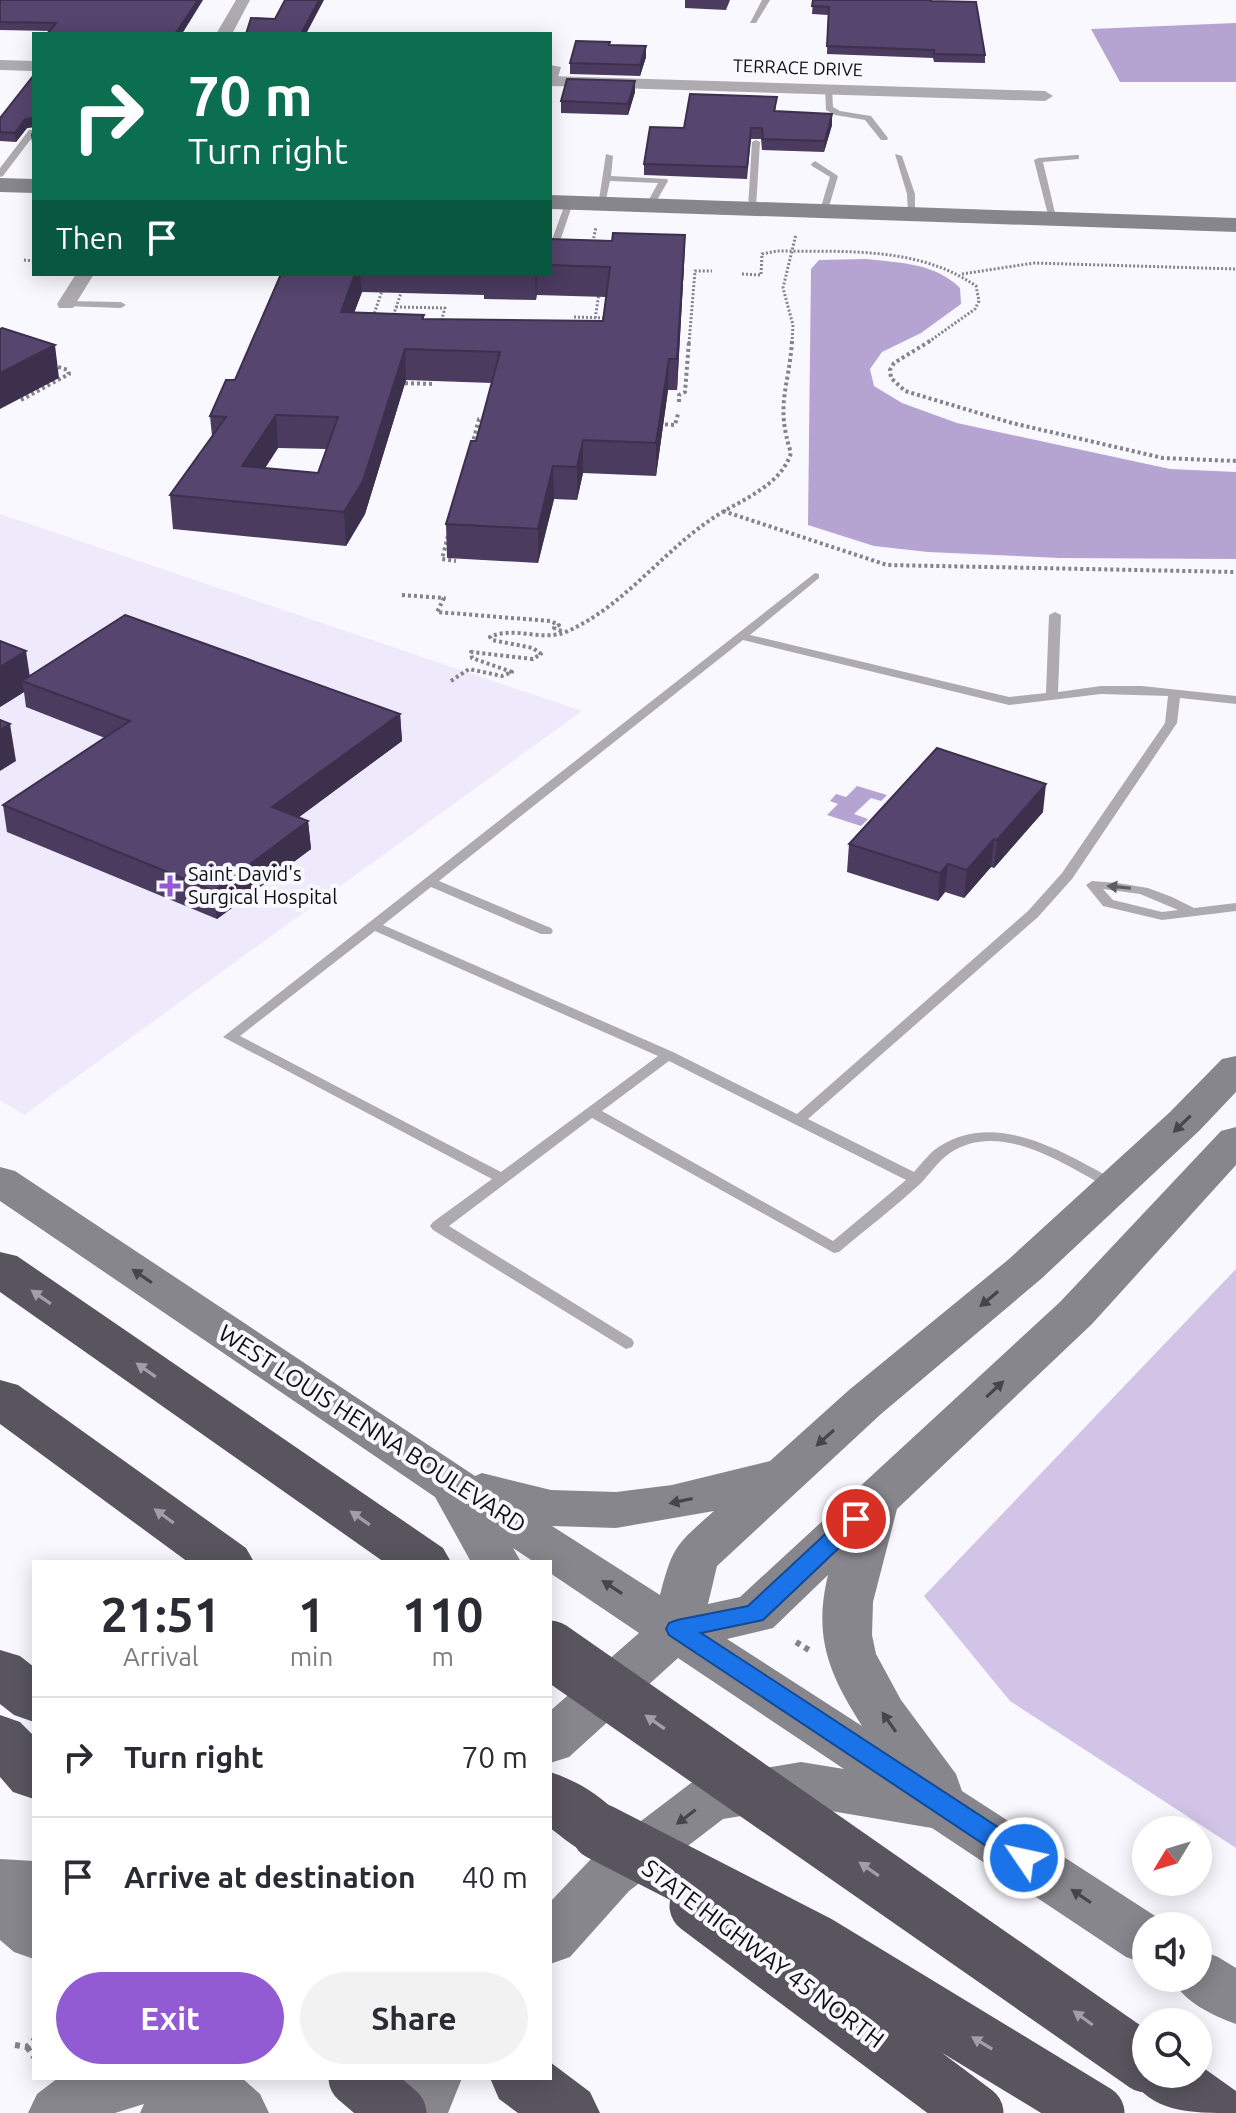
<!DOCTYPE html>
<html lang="en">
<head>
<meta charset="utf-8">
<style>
  body { margin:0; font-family:Ubuntu,sans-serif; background:#f2f2f3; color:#2b2b33; height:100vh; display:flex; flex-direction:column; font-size:30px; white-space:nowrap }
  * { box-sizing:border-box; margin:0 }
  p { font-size:26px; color:#7c7c81 }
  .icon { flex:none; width:44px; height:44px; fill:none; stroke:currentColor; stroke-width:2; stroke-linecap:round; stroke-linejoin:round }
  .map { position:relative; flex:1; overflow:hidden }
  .sheet { position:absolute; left:32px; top:1560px; width:520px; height:520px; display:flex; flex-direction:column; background:#fff; border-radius:0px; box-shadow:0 4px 20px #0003 }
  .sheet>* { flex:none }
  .guide { position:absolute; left:32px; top:32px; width:520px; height:244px; border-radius:0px; box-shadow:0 4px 20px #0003; background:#0b6e4f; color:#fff; overflow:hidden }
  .needle { width:52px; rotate:232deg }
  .tools { position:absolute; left:1132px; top:1816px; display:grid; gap:16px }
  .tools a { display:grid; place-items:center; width:80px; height:80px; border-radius:50%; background:#fff; box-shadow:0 4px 20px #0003; font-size:40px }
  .pin { position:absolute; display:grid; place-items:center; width:68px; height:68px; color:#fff; margin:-34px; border:4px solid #fff; border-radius:50%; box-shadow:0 2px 8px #0007 }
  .me { position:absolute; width:88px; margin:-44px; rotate:304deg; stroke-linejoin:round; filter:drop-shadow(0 0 6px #0008) }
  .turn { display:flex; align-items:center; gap:28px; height:168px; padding:0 24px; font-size:36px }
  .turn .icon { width:104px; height:104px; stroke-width:2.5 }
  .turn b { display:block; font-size:56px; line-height:68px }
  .then { display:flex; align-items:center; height:76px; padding:0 24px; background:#0003; gap:16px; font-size:30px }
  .eta { display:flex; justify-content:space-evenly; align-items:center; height:136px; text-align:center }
  .eta b { font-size:48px; font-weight:600; line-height:56px }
  .button { display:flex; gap:16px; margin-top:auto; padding:16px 24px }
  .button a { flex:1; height:92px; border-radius:48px; background:#925bd4; color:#fff; font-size:32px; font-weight:600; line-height:92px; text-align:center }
  .button a+a { background:#f2f2f3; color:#2b2b33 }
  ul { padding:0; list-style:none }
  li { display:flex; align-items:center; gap:24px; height:120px; padding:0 24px; border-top:2px solid #e1e1e2 }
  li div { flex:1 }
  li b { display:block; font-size:30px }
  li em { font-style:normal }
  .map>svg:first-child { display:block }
  .built { fill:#efe9fc }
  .green { fill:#d1c4e7 }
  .water { fill:#b5a3d2 }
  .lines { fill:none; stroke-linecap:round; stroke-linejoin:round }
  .path-far2 { stroke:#858388; stroke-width:3; stroke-dasharray:2 2; stroke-linecap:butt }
  .path-far1 { stroke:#858388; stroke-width:4; stroke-dasharray:3 3; stroke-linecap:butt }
  .path { stroke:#858388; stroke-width:6; stroke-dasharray:5 5; stroke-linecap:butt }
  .lane { fill:#adabb0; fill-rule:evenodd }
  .street { fill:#adabb0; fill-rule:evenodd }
  .secondary { fill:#88868d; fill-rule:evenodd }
  .highway { fill:#58555f; fill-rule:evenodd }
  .highway-bridge { stroke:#58555f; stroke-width:57 }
  .wall { fill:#4a3b5f; fill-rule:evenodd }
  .shaded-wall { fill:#3c304d }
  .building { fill:#56456e; stroke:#3c304d; stroke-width:2; fill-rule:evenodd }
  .oneway { fill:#5e5d61 }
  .oneway2 { fill:#464549 }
  .oneway3 { fill:#a19ea7 }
  .route { fill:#1a73e8; stroke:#114b97; stroke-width:2 }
  .poi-dot { fill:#925bd4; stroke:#faf8ff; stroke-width:3 }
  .labels { text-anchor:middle; stroke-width:8; stroke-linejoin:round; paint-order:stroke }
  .far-street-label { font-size:18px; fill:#100f12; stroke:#faf8ff }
  .poi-label { font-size:20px; fill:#100f12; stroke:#faf8ff; text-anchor:start }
  .near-street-label { font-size:24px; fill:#100f12; stroke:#faf8ff }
</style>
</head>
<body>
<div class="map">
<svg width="1236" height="2113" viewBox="0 0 1236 2113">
  <rect width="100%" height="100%" fill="#faf8ff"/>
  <path class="built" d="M0,514L582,711L24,1115L0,1100Z"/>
  <path class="green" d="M1236,1269V1848L1010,1701L924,1596Z"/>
  <path class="water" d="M1236,23V82H1120L1091,29Z
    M866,259C901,263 935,263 960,288L961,304L921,333L882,352L870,369L874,386L902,403L957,423L1170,469L1236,472V559L1060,558L928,552L874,546L808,525L811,269L819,260Z
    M857,786L887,795L881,801L871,798L854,814L868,819L861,826L827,815L838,804L830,801L836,794L846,797Z"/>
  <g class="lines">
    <path class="path-far2" d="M592,246L596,227
      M24,260L34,261
      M742,274L761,275L762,254L777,251C845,252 918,246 976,286L979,301L975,309L927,343
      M962,274L1034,263L1236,269
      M396,307L445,308L441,322
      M373,317L383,288
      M574,317L607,318
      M392,319L401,293
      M594,326L599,293
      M689,343L695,271H712
      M792,343L793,325L783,288L796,234"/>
    <path class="path-far1" d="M930,341L894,363L890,370L891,378L905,391L1012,423L1163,458L1236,461
      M399,383L434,384
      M21,400L69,374L68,370L55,366
      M679,402V395L685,392L689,341
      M659,424L675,425L678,414
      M472,445L479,419L485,418
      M723,511L887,565L1236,572
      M448,536L442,559L456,561
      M402,595L444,598L437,612L550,621L559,625L554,628L564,632
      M451,681L469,669L502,676L512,672L472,658L471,652L533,659L541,654L533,648L492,640L490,637C515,625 543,643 568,631C624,606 662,552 713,518C740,500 780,487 791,453C775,404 789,388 792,341"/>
    <path class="path" d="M796,1642L809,1650
      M15,2045L27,2047L34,2040
      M27,2047L34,2057"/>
    <path class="lane" d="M762,0H770L756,23H750Z
      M398,32H452L456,34H394Z
      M550,65L561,67L557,81L553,83L550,82L552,69H550Z
      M825,87L832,89L833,107L840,111L871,116L888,138L887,140H881L865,120L835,115L826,110Z
      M29,130H34V135L3,176L0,177V168Z
      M756,140L760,142L756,208L752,211L748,208L752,142Z
      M606,154L613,156L611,176L667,179L668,181L653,207L646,205L658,183L610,181L605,204L598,206Z
      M895,154L902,156L915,194V215L908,213L907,194Z
      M1076,155H1079V159L1043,162L1056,217L1049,219L1034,160L1038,158Z
      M815,161L838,176L828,210L824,213L820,210L830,177L812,166L811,164Z
      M566,201L573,203L561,238L550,246V239L553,237Z
      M66,301L121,302L126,305L121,308L63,306L61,304Z
      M815,573L819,574V578L750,635L1009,697L1046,693L1049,615L1055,612L1061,615L1058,692L1101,686H1142L1236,696V704L1180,698L1177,723L1072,879L1038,917L808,1119L914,1172C922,1163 930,1152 940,1146C999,1109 1068,1155 1120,1183L1122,1186L1115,1191L1110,1189C1065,1165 1000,1119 950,1153C938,1161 930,1174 920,1184C894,1208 866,1229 839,1252L834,1253L592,1118L449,1226L632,1339L634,1343L632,1347L626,1349L433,1230L430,1226L433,1222L492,1179L223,1037ZM743,640L1009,705L1101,694L1168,696L1165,723L1062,873L1028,911L797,1114L673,1052L383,925L431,887L541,934H551L553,931L551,928L439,881ZM375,931L658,1056L501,1172L240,1036ZM669,1061L906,1180L833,1241L602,1111Z
      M1092,881L1118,883L1148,888L1172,897L1194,908L1236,903V911L1162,920L1103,906L1086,885ZM1103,889L1140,894L1178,910L1162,912L1113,900Z"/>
    <path class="street" d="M236,0H250L232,34H216Z
      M0,60L34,61V71L0,70Z
      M550,76L1045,91L1053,96L1045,101L550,86Z
      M76,274H94L73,308H59L57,304Z"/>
    <path class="secondary" d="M0,178L34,179V193L0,192Z
      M550,195L1236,218V232L550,209Z
      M1236,1056V1092L1200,1130L1041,1279L881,1414L717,1566L708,1604L740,1597L1060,1302L1221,1131L1236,1127V1165L1092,1324L897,1509L873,1602L872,1635L876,1654L901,1700L956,1774L962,1791L1166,1923L1167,1926H1146V1964L1126,1957L932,1828L801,1806L723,1819L629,1891L570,1957L550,1964V1902L591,1859L691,1783L710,1777L801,1762L844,1769L678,1658L569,1757L550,1763V1711L639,1633L550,1573V1562H534L513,1548L521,1562H471L435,1497L0,1201V1167L15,1171L475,1476L482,1473L551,1490L616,1492L672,1485L770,1461L849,1390L1009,1259L1170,1112L1222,1059ZM714,1511C676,1545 673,1545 660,1595L552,1526L616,1528ZM828,1575C813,1637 829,1674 862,1726L727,1639L773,1628Z
      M0,1859L34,1861V1959L14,1952L0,1940Z
      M1198,1949L1218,1957L1236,1968V2024C1212,2015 1183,2002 1172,1978H1198Z
      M58,2078H242L260,2094L269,2113H140L144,2104L115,2113H28L37,2094Z
      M404,2078H462L448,2113H388Z"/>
    <path class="highway" d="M0,1252L17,1256L443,1548L451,1562H384L0,1292Z
      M0,1380L18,1385L246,1548L254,1562H188L0,1424Z
      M0,1650L20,1656L34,1667V1722L14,1715L0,1704Z
      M0,1715L20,1722L34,1736V1799L13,1792L0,1777Z
      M550,1772C581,1782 615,1803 630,1832L621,1849C586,1861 577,1848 550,1828Z
      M1146,2050V2074H1198V2064L1236,2091V2113C1188,2113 1151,2113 1128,2074L1137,2054Z
      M550,2062L590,2092L600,2113H518L499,2099L490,2078H550Z"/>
    <path class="highway-bridge" d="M550,1649L1146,2064
      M600,1832L818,1944L1096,2113
      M698,1906L975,2113
      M357,2078L398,2113"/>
  </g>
  <path class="wall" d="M0,0L199,8L50,31L0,30Z
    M685,0H730L726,10L685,8Z
    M813,0L931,1L985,55V63L934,62L933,58L827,54L828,15L812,14Z
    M610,45L646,46V57L640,76L570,74V63Z
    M34,75V127L27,128L16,142L0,141V118Z
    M635,92L628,115L561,113V101Z
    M776,107L775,111L832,114V125L824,152L762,150L761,139H751L747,179L644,175V164L684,128Z
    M34,129V143H32L31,134Z
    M685,235L684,265L677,390H668L656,476L583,473L577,500L554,499L538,563L447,558L446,524L476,441L492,383L406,380L365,514L346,546L173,529L170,495L212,436L210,416L235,380L281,274H550V239L612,241ZM362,292L484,295V299L536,300L537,295L606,297L603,321L424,319V315L354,312ZM278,448L326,449L318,473L265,468Z
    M0,641L30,676L400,714L402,741L298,817L308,821L311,849L217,919L7,832L3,805L105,738L26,707L24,692L0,707Z
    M1043,812L994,868L991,867L964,898L945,892L938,901L847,872L849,844Z"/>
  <path class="shaded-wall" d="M198,0H203L182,34H175Z
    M319,0H324L306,34H301Z
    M646,46V57L640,76V65Z
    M635,81V92L628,115V104Z
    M832,114V125L824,152L825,141Z
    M33,118L34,127L27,128L16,142L15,133L25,119Z
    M685,235L684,265L677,390V359Z
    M355,274H360L362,292L343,343L341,312Z
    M535,274H537L536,300Z
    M55,345L59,378L0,409V373Z
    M405,349L406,380L365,514L346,546L344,512Z
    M669,359L668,390L656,476V443Z
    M276,415L278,448L245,499L242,466Z
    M583,440V473L577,500V467Z
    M553,466L554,499L538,563V529Z
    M26,651L31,684L22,681L24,692L0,707V667Z
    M400,714L402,741L275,835L272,807Z
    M10,724L16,761L0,771V730Z
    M1046,784L1043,812L994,868L997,840Z
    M308,821L311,849L217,919L214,891Z
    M994,839L991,867L964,898L967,870Z
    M948,864L945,892L938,901L940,873Z"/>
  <path class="building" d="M0,0H198L175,34H47L56,23L0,22Z
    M285,0H319L301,34H246L251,18L275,19Z
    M813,0H931V1L976,2L985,55L934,54V50L827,46L829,7L812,6Z
    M576,41L610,42L609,45L646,46L640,65L570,63Z
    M34,75V121L33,118L25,119L15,133L0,132V118Z
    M567,79L635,81L628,104L561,101Z
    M690,94L777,97L774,111L832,114L825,141L763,139L762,128H751L747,167L644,164L650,127L684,128Z
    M613,233L685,235L677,359H669L656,443L583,440L577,467L553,466L538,529L446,524L471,441H476L500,352L405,349L363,481L344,512L170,495L226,417L210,416L226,380H235L281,274H355L341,312L424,315L422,319L603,321L610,267L550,265V239L612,241ZM276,415L338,417L318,473L242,466Z
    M2,328L55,345L0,373V329Z
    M125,615L400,714L272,807L308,821L214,891L3,805L130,721L22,681Z
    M0,641L26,651L0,667Z
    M0,720L10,724L0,730Z
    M937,748L1046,784L997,840L994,839L967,870L948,864L940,873L849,844Z"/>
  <defs><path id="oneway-solid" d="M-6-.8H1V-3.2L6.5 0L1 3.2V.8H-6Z" transform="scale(2)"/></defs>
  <use class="oneway" href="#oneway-solid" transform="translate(1119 887) rotate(-174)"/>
  <g class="oneway2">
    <use href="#oneway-solid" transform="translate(1182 1124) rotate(136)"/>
    <use href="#oneway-solid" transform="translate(142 1276) rotate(-146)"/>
    <use href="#oneway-solid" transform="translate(989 1299) rotate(140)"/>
    <use href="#oneway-solid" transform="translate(995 1389) rotate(-43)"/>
    <use href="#oneway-solid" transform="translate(825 1438) rotate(138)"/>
    <use href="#oneway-solid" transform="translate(681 1501) rotate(168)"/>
    <use href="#oneway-solid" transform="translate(612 1587) rotate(-147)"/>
    <use href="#oneway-solid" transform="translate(889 1722) rotate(-125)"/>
    <use href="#oneway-solid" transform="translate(686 1817) rotate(143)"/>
    <use href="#oneway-solid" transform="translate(1081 1896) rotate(-146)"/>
  </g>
  <g class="oneway3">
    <use href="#oneway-solid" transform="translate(41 1297) rotate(-145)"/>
    <use href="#oneway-solid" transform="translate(146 1370) rotate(-145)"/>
    <use href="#oneway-solid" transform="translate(164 1516) rotate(-144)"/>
    <use href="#oneway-solid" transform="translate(360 1518) rotate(-145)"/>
    <use href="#oneway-solid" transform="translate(655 1722) rotate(-145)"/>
    <use href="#oneway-solid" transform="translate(869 1869) rotate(-145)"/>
    <use href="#oneway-solid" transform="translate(1083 2018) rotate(-144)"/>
    <use href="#oneway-solid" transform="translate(982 2043) rotate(-149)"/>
  </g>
  <path class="route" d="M856,1511L863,1513L867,1519L863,1525L763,1620L701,1633L1033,1850L1036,1858L1033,1865L1024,1868L1015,1865L669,1635L666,1629L669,1623L677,1620L748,1606L848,1513Z"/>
  <path class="poi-dot" d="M166 874h8v8h8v8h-8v8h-8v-8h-8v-8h8z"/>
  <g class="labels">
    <g class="far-street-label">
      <text transform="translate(798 68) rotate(2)" y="6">TERRACE DRIVE</text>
    </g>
    <g class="poi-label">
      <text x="188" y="881">Saint David's<tspan x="188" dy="23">Surgical Hospital</tspan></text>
    </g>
    <g class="near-street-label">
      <text transform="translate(372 1429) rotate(33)" y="8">WEST LOUIS HENNA BOULEVARD</text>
      <text transform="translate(763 1954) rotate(37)" y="8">STATE HIGHWAY 45 NORTH</text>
    </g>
  </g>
</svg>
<div class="tools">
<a><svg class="needle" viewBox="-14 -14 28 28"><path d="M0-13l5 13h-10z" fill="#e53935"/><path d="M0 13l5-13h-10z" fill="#7c7c81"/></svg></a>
<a><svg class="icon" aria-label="sound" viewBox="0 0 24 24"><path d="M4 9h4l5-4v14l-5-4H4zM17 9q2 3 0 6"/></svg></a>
<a><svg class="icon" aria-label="search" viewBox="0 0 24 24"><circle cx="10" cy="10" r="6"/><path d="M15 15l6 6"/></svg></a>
</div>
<div class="pin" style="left:856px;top:1519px;background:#d93025"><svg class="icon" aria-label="arrive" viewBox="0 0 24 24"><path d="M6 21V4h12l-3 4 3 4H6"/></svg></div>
<svg class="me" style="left:1024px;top:1858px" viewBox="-20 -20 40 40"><circle r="17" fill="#1a73e8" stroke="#fff" stroke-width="3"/><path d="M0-11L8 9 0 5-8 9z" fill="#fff"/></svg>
<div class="guide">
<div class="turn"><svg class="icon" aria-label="right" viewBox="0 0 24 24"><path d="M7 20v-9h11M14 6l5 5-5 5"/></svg><div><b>70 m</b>Turn right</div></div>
<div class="then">Then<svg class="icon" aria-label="arrive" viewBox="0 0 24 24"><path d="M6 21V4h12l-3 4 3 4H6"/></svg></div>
</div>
<section class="sheet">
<div class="eta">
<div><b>21:51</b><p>Arrival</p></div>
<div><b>1</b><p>min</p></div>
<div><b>110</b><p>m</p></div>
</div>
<ul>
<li><svg class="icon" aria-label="right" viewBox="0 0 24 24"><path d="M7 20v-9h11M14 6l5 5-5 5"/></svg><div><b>Turn right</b></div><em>70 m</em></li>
<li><svg class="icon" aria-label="arrive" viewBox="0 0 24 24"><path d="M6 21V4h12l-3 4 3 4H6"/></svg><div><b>Arrive at destination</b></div><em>40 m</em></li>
</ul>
<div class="button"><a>Exit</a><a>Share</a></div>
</section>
</div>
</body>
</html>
